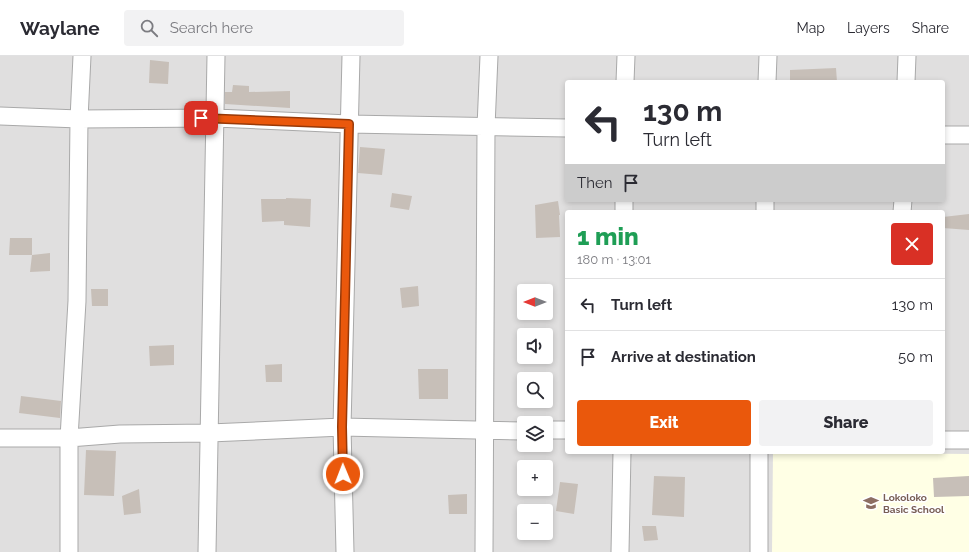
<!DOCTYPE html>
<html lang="en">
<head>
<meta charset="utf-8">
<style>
  body { margin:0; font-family:Raleway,sans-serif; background:#f2f2f3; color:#2b2b33; height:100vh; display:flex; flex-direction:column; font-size:15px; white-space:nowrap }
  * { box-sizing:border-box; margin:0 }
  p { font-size:13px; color:#7c7c81 }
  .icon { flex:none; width:22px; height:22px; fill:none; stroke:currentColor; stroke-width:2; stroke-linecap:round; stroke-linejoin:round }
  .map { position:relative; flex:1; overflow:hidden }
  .drawer { position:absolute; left:565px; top:154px; width:380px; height:244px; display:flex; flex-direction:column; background:#fff; border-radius:4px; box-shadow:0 2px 6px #0003 }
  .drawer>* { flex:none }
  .guide { position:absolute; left:565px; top:24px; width:380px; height:122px; border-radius:4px; box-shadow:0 2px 6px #0003; background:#fff; color:#2b2b33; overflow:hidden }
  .needle { width:26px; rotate:270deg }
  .fabs { position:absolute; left:517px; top:228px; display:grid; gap:8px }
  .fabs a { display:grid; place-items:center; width:36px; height:36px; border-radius:4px; background:#fff; box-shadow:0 2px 6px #0003; font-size:20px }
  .pin { position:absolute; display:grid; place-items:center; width:34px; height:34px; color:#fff; margin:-17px; border-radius:8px; box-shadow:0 2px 6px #0006 }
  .me { position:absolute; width:44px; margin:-22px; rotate:359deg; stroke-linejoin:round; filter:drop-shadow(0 0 3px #0008) }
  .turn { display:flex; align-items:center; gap:14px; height:84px; padding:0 12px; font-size:18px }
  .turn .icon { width:52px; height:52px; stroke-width:2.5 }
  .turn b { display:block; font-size:28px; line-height:34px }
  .then { display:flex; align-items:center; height:38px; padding:0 12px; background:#0003; gap:8px; font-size:15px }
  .round { display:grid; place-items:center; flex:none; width:42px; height:42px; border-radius:4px; background:#f2f2f3 }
  .overview { display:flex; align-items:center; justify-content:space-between; height:68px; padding:0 12px }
  h1 { font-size:24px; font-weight:800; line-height:30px; color:#1e9e55 }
  .cta { display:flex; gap:8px; margin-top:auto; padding:8px 12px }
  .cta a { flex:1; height:46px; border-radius:4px; background:#ea580c; color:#fff; font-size:16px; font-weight:800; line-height:46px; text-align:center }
  .cta a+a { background:#f2f2f3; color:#2b2b33 }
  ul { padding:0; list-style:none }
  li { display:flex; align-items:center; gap:12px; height:52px; padding:0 12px; border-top:1px solid #e1e1e2 }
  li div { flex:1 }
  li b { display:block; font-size:15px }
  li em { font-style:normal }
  header { display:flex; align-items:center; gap:24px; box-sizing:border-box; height:56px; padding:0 20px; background:#fff; border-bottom:1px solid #e1e1e2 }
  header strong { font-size:19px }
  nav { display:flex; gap:22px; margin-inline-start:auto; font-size:14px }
  .search { width:280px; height:36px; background:#f2f2f3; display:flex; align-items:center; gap:10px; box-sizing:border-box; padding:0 14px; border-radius:4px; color:#7c7c81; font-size:15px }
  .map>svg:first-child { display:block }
  .residential { fill:#e0dfdf; fill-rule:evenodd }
  .education { fill:#ffffe5 }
  .building { fill:#c7bfb8 }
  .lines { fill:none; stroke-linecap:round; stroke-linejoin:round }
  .street-casing { stroke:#a9a9a9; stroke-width:19 }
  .street { stroke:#fff; stroke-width:17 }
  .route-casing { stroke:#983908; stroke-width:10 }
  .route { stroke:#ea580c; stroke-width:7 }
  .labels { text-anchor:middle; stroke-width:3; stroke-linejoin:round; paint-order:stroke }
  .education-label { font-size:10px; font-weight:bold; fill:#785e54; stroke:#fff; text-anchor:start }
</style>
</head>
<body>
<header>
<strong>Waylane</strong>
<div class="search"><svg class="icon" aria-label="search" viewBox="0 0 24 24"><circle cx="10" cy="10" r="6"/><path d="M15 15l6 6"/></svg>Search here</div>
<nav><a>Map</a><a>Layers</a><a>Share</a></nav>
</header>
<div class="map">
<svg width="969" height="496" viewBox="0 0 969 496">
  <rect width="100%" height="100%" fill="#f2efe9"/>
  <path class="residential" d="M0,0H969V496H0ZM567,26H943V144H567ZM567,156H943V396H567ZM524,235H546V257H524ZM524,279H546V301H524ZM524,323H546V345H524ZM524,367H546V389H524ZM524,411H546V433H524ZM524,455H546V477H524Z"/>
  <path class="education" d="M773,396L969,398V496H772Z"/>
  <path class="building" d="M150,4L169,6L168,28L149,27Z
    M836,12L837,26H790V14Z
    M233,29L249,30V36L290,35V52L225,48V36H232Z
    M360,91L385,93L382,119L358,117Z
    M392,137L412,140L409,154L390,151Z
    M286,142L311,143L310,171L284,169V165L262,166L261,143H286Z
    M558,145L560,159H559L560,181L536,182L535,149Z
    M969,158V174L943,172V161Z
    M10,182H32V199H9Z
    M50,197V215L30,216L32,199Z
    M418,230L419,250L402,252L400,232Z
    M91,233H108V250H92Z
    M174,289V309L150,310L149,290Z
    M282,308V326H266L265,309Z
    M418,313H448V343H419Z
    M21,340L61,345L60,362L19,357Z
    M86,394L116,395L114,440L84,439Z
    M654,420L685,421L684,461L652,459Z
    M969,420V440L934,441L933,422Z
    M560,426L578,428L574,458L556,455Z
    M139,433L141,457L124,459L122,440Z
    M467,438V458H449L448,439Z
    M642,470H656L658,484L644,485Z"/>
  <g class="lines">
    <g class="street-casing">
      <path id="street" d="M82,0L79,63L216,62L349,68L567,72
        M625,26L626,0
        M767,26L768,0
        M906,26L907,0
        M0,60L79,63L77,245L69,382V496
        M943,79H969
        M624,156V144
        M765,156V144
        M902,156L903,144
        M546,374H567
        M0,382H69L120,378L210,377L342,371L524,375
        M943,384H969
        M759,396V496
        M207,496L216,0
        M345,496L342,371L351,0
        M484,496L486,71L489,0
        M620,496L622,396"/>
    </g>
    <use href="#street" class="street"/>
  </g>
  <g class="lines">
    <g class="route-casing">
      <path id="route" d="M201,62L349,68L342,371L343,418"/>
    </g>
    <use href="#route" class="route"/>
  </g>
  <defs>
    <g id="school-bare" transform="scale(1.2)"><path d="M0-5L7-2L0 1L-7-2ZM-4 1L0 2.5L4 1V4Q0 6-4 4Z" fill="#8d6e63" stroke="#fff" stroke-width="2.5" paint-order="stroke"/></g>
  </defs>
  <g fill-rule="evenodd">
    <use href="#school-bare" x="871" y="447"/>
  </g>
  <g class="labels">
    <g class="education-label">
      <text x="883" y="445">Lokoloko<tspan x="883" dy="12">Basic School</tspan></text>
    </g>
  </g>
</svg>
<div class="fabs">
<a><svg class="needle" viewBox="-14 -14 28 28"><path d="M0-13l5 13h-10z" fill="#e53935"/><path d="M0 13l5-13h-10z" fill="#7c7c81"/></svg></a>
<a><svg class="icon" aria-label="sound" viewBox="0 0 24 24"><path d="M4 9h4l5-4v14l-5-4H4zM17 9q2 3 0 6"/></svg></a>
<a><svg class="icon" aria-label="search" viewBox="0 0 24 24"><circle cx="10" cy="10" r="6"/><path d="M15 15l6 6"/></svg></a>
<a><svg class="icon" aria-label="layers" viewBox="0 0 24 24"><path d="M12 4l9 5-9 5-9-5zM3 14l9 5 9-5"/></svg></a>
<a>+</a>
<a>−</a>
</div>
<div class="pin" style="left:201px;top:62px;background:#d93025"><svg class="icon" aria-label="arrive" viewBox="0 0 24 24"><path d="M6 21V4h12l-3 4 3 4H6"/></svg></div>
<svg class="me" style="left:343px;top:418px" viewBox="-20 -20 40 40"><circle r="17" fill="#ea580c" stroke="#fff" stroke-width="3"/><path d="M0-11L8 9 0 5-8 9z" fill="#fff"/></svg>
<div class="guide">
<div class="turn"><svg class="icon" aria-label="left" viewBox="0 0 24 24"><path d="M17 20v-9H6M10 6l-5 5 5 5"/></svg><div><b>130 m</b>Turn left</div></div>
<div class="then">Then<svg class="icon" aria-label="arrive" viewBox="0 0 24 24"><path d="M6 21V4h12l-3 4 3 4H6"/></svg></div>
</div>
<section class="drawer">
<div class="overview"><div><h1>1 min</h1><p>180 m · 13:01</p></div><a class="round" style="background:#d93025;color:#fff"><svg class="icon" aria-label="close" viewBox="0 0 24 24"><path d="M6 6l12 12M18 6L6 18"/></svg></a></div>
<ul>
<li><svg class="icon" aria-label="left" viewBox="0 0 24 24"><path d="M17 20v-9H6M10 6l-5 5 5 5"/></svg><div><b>Turn left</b></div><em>130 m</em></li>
<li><svg class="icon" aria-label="arrive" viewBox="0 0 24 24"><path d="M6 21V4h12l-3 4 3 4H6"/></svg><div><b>Arrive at destination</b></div><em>50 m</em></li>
</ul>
<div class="cta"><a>Exit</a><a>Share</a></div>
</section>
</div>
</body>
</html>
